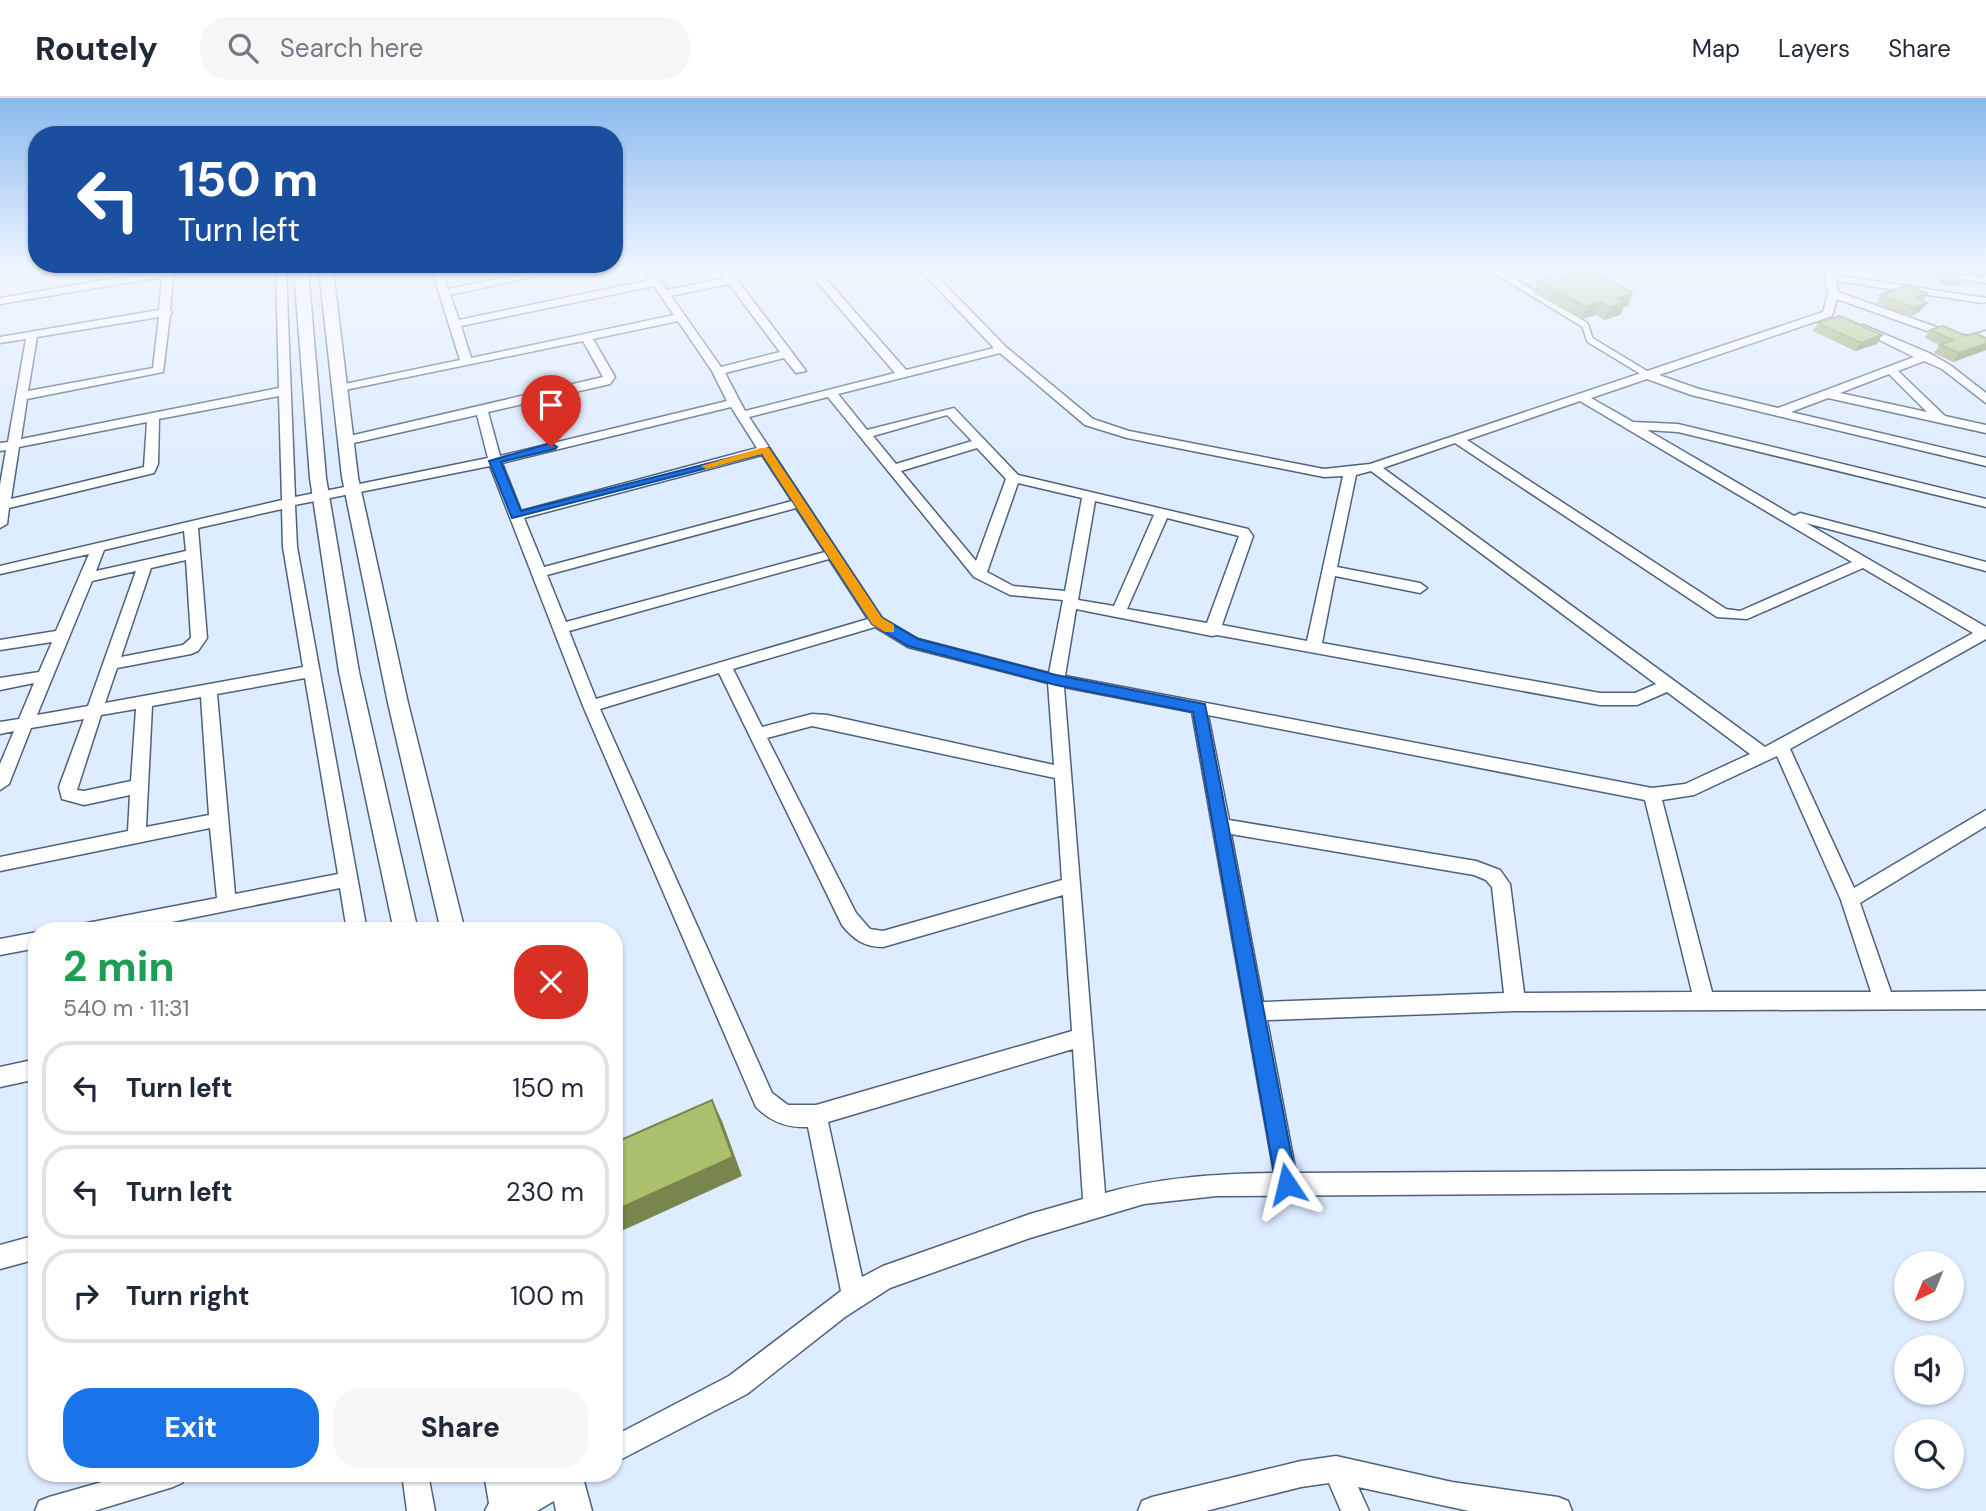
<!DOCTYPE html>
<html lang="en">
<head>
<meta charset="utf-8">
<style>
  body { margin:0; font-family:"DM Sans",sans-serif; background:#f6f6f7; color:#1f2937; height:100vh; display:flex; flex-direction:column; font-size:26px; white-space:nowrap }
  * { box-sizing:border-box; margin:0 }
  p { font-size:23px; color:#747a83 }
  .icon { flex:none; width:38px; height:38px; fill:none; stroke:currentColor; stroke-width:2; stroke-linecap:round; stroke-linejoin:round }
  .map { position:relative; flex:1; overflow:hidden }
  .details { position:absolute; left:28px; top:824px; width:595px; height:560px; display:flex; flex-direction:column; background:#fff; border-radius:28px; box-shadow:0 2px 5px #0004 }
  .details>* { flex:none }
  .hud { position:absolute; left:28px; top:28px; width:595px; height:147px; border-radius:28px; box-shadow:0 2px 5px #0004; background:#1a4fa0; color:#fff; overflow:hidden }
  .needle { width:46px; rotate:223deg }
  .tools { position:absolute; left:1894px; top:1153px; display:grid; gap:14px }
  .tools a { display:grid; place-items:center; width:70px; height:70px; border-radius:50%; background:#fff; box-shadow:0 2px 5px #0004; font-size:35px }
  .pin { position:absolute; display:grid; place-items:center; width:60px; height:60px; color:#fff; margin:-72px -30px; border-radius:50% 50% 50% 0; rotate:-45deg; box-shadow:0 0 7px #0007 }
  .pin .icon { rotate:45deg }
  .me { position:absolute; width:77px; margin:-38px; rotate:350deg; stroke-linejoin:round; filter:drop-shadow(0 0 5px #0008) }
  .turn { display:flex; align-items:center; gap:24px; height:147px; padding:0 35px; font-size:32px }
  .turn .icon { width:91px; height:91px; stroke-width:2.5 }
  .turn b { display:block; font-size:49px; line-height:60px }
  .round { display:grid; place-items:center; flex:none; width:74px; height:74px; border-radius:28px; background:#f6f6f7 }
  .head { display:flex; align-items:center; justify-content:space-between; height:119px; padding:0 35px }
  h1 { font-size:42px; font-weight:800; line-height:52px; color:#1e9e55 }
  .action { display:flex; gap:14px; margin-top:auto; padding:14px 35px }
  .action a { flex:1; height:80px; border-radius:28px; background:#1a73e8; color:#fff; font-size:28px; font-weight:800; line-height:80px; text-align:center }
  .action a+a { background:#f6f6f7; color:#1f2937 }
  ul { padding:0; list-style:none }
  li { display:flex; align-items:center; gap:21px; height:94px; margin:0 14px 10px; padding:0 21px; border:4px solid #e0e1e3; border-radius:28px }
  li div { flex:1 }
  li b { display:block; font-size:26px }
  li em { font-style:normal }
  header { display:flex; align-items:center; gap:42px; box-sizing:border-box; height:98px; padding:0 35px; background:#fff; border-bottom:2px solid #e0e1e3 }
  header strong { font-size:33px }
  nav { display:flex; gap:38px; margin-inline-start:auto; font-size:24px }
  .search { width:490px; height:63px; background:#f6f6f7; display:flex; align-items:center; gap:18px; box-sizing:border-box; padding:0 24px; border-radius:28px; color:#747a83; font-size:26px }
  .map>svg:first-child { display:block }
  .lines { fill:none; stroke-linecap:round; stroke-linejoin:round }
  .service-casing { stroke:#4e617c; stroke-width:9 }
  .minor-casing { stroke:#4e617c; stroke-width:3 }
  .tertiary-casing { stroke:#4e617c; stroke-width:3 }
  .service { stroke:#fff; stroke-width:6 }
  .minor { fill:#fff; fill-rule:evenodd }
  .tertiary { fill:#fff; fill-rule:evenodd }
  .wall { fill:#92a55d }
  .shaded-wall { fill:#77864c }
  .building { fill:#aac06c; stroke:#77864c; stroke-width:2 }
  .route { fill:#1a73e8; stroke:#114b97; stroke-width:2 }
  .slow { fill:#f59e0b }
</style>
</head>
<body>
<header>
<strong>Routely</strong>
<div class="search"><svg class="icon" aria-label="search" viewBox="0 0 24 24"><circle cx="10" cy="10" r="6"/><path d="M15 15l6 6"/></svg>Search here</div>
<nav><a>Map</a><a>Layers</a><a>Share</a></nav>
</header>
<div class="map">
<svg width="1986" height="1413" viewBox="0 0 1986 1413">
  <rect width="100%" height="100%" fill="#deecff"/>
  <g class="lines">
    <g class="service-casing">
      <path id="service" d="M1495,172L1585,227L1590,242L1648,277"/>
    </g>
    <g class="minor-casing">
      <path id="minor" d="M0,172H10L0,176Z
        M163,172H189L173,177L170,212L172,214L170,217L163,274L27,301L21,341L279,290L276,172H286L295,399L488,360L477,317L345,347L339,343L341,340L603,279L583,243L335,294V288L460,262L432,172H442L448,191L540,172H562L450,197L459,222L650,182L643,172H653L667,192L725,180L719,172H730L806,273L796,275L784,260L725,275L745,313L895,275L807,172H818L906,272L994,250L920,172H931L1006,249L1093,321L1129,333L1324,371L1370,366L1823,214L1828,196L1824,172H1834L1835,177L1986,200V204L1982,205L1836,183L1838,194L1953,235L1969,238L1986,233V240L1970,244L1947,240L1837,201L1832,218L1659,277L1699,291L1778,310L1914,259L1853,229L1863,227L1931,256L1950,267L1986,295V305L1942,271L1924,263L1898,273L1945,318L1986,327V335L1828,300L1791,314L1986,360V368L1691,297L1647,281L1591,300L1633,324L1678,326L1986,401V409L1678,334L1647,332L1794,418L1800,415L1986,464V473L1806,425L1986,529V541L1790,651L1854,790L1986,712V728L1860,805L1891,894L1986,893V911L1515,913L1267,922L1296,1075L1986,1071V1093L1217,1098L1144,1106L1030,1140L890,1190L845,1219L747,1296L614,1365V1338L729,1278L841,1193L808,1029C787,1030 771,1024 756,1009L583,608L490,368L295,407L297,449L367,833H347L340,790L127,833H77L80,827L87,825L217,800L210,730L0,773V759L128,733L130,697L84,707L62,701L59,689L84,621L31,630L9,686L0,692V666L14,633L0,636V624L19,621L34,585L0,592V580L39,574L52,544L0,552V542L56,533L89,456L0,476V468L282,402L279,298L159,321L158,366L154,375L9,410L7,426L0,430V387L6,352L0,353V345L8,344L26,241L0,245V239L159,212L162,179L0,206V200ZM729,186L780,254L721,269L671,198ZM654,188L674,217L471,260L461,228ZM159,219L153,270L28,293L37,239ZM678,223L712,273L727,303L500,358L488,314L610,286L615,279L593,241ZM1000,255L1085,327L1127,340L1324,379L1343,378L1307,543L1222,527L1253,438L1248,431L1018,377L954,310L867,332L838,296ZM1889,276L1927,314L1840,295ZM828,299L974,479L1010,497L1063,502L1049,575L918,541L882,520L749,319ZM1580,303L1852,464L1740,513L1726,511L1467,342ZM731,309L757,350L521,413L502,365ZM947,317L972,343L896,366L873,338ZM147,324L144,369L11,401L19,349ZM1455,345L1717,519L1747,521L1863,470L1973,535L1765,649L1383,370ZM977,350L1006,381L976,463L901,373ZM762,357L792,403L544,469L524,420ZM1371,373L1656,586L1635,595H1600L1322,545L1335,478L1420,495L1427,490L1420,485L1337,469L1356,377ZM1018,385L1082,400L1065,493L1013,488L987,474ZM1095,403L1154,417L1114,508L1078,502ZM796,410L825,454L566,524L547,477ZM282,411L283,449L303,569L105,605L117,570L191,556L198,553L207,540L198,430ZM1167,420L1239,438L1207,525L1127,511ZM184,433L186,453L96,473L104,452ZM829,461L868,521L596,601L569,533ZM186,462L191,540L183,547L121,559L151,470ZM136,473L88,608L37,617L92,483ZM1076,511L1212,538L1217,537L1600,607H1637L1667,594L1750,656L1685,686L1652,690L1065,578ZM875,529L908,549L1048,585L1054,667L827,617L812,616L762,629L733,571ZM719,575L842,827C853,841 864,849 883,849L1063,797L1072,933L816,1007H788L772,995L600,611ZM305,580L338,776L235,796L217,596ZM1064,589L1192,614L1274,1075C1216,1076 1161,1079 1105,1095ZM201,599L209,717L146,729L152,608ZM136,611L131,683L84,693L77,692L101,617ZM1208,617L1645,702L1692,894L1524,895L1510,786L1500,772L1476,763L1229,722ZM812,628L1055,680L1062,782L883,833L870,831L856,815L767,640ZM1777,658L1841,802L1871,894H1712L1662,702L1694,697ZM1231,736L1474,777L1486,782L1492,789L1504,895L1263,904ZM1073,951L1083,1101L1030,1116L883,1168L862,1179L828,1024Z
        M1912,172H1941L1986,179V185Z
        M37,834V850L0,857V841Z
        M37,961V981L0,989V969Z
        M37,1137V1161L0,1171V1147Z
        M1336,1358L1452,1384L1558,1399L1568,1403L1572,1413H1469L1358,1389L1369,1413H1341L1329,1385L1301,1389L1206,1413H1138L1142,1403L1152,1399L1301,1363Z
        M130,1376H186L182,1385L173,1389L94,1413H35L39,1403L49,1399Z
        M402,1376H428L435,1413H407Z"/>
    </g>
    <g class="tertiary-casing">
      <path id="tertiary" d="M294,172H308L326,380L359,574L418,833H394L339,574L310,380Z
        M319,172H333L358,379L408,605L465,833H441L388,605L342,379Z
        M484,1376H518L520,1384L534,1376H582L592,1413H556L554,1403L537,1413H485L489,1405Z"/>
    </g>
    <use href="#service" class="service"/>
    <use href="#minor" class="minor"/>
    <use href="#tertiary" class="tertiary"/>
  </g>
  <path class="wall" d="M1957,172H1984L1986,176L1983,181L1960,177Z
    M1569,173L1628,208L1624,209L1620,217L1604,222L1596,217L1581,221L1534,195L1538,183H1557L1566,180Z
    M1940,174L1961,185L1958,189L1940,186L1937,178Z
    M1881,197L1922,203L1921,213L1909,219L1876,205Z
    M1818,225L1882,237L1877,246L1855,253L1813,233Z
    M1930,232L1986,240V252L1953,264L1934,255L1940,247L1925,240Z"/>
  <path class="shaded-wall" d="M1633,195L1628,208L1624,209L1620,217L1604,222L1610,209L1617,200Z
    M1927,195L1922,204L1916,200Z
    M1601,204L1596,217L1581,221L1586,209Z
    M1927,205L1921,213L1909,219L1914,210Z
    M1882,237L1877,246L1855,253L1861,245Z
    M1986,246V252L1953,264L1959,255Z
    M712,1002L722,1023L742,1078L617,1135L614,1131V1113Z"/>
  <path class="building" d="M1572,172H1589L1633,195L1617,200L1626,204L1610,209L1601,204L1586,209L1538,183L1550,179L1557,183L1577,177L1569,173Z
    M1962,172H1984L1986,176L1962,173Z
    M1940,174L1957,176L1961,185L1943,182Z
    M1906,187L1927,195L1916,200L1927,205L1914,210L1881,197Z
    M1840,218L1882,237L1861,245L1818,225Z
    M1943,228L1966,238L1975,235L1986,240V246L1959,255L1940,247L1953,242L1930,232Z
    M712,1002L733,1059L614,1113V1045Z"/>
  <linearGradient id="sky" x2="0" y2="1"><stop stop-color="#88b9ee"/><stop offset="0.46" stop-color="#f0f6ff"/><stop offset="1" stop-color="#f0f6ff" stop-opacity="0"/></linearGradient>
  <rect width="1986" height="370" fill="url(#sky)"/>
  <path class="route" d="M551,345L557,349L555,351L501,364L521,413L769,350L882,520L918,541L1056,577L1205,606L1297,1086L1294,1094L1287,1097L1279,1094L1276,1086L1193,614L1056,587L908,548L872,526L762,356L512,420L489,363Z"/>
  <path class="slow" d="M761,350H769L882,520L894,527V534H885L872,526L762,356L706,371L701,368Z"/>
</svg>
<div class="tools">
<a><svg class="needle" viewBox="-14 -14 28 28"><path d="M0-13l5 13h-10z" fill="#e53935"/><path d="M0 13l5-13h-10z" fill="#747a83"/></svg></a>
<a><svg class="icon" aria-label="sound" viewBox="0 0 24 24"><path d="M4 9h4l5-4v14l-5-4H4zM17 9q2 3 0 6"/></svg></a>
<a><svg class="icon" aria-label="search" viewBox="0 0 24 24"><circle cx="10" cy="10" r="6"/><path d="M15 15l6 6"/></svg></a>
</div>
<div class="pin" style="left:551px;top:349px;background:#d93025"><svg class="icon" aria-label="arrive" viewBox="0 0 24 24"><path d="M6 21V4h12l-3 4 3 4H6"/></svg></div>
<svg class="me" style="left:1287px;top:1086px" viewBox="-20 -20 40 40"><path d="M0-17L14 15 0 8-14 15z" fill="#1a73e8" stroke="#fff" stroke-width="4"/></svg>
<div class="hud">
<div class="turn"><svg class="icon" aria-label="left" viewBox="0 0 24 24"><path d="M17 20v-9H6M10 6l-5 5 5 5"/></svg><div><b>150 m</b>Turn left</div></div>
</div>
<section class="details">
<div class="head"><div><h1>2 min</h1><p>540 m · 11:31</p></div><a class="round" style="background:#d93025;color:#fff"><svg class="icon" aria-label="close" viewBox="0 0 24 24"><path d="M6 6l12 12M18 6L6 18"/></svg></a></div>
<ul>
<li><svg class="icon" aria-label="left" viewBox="0 0 24 24"><path d="M17 20v-9H6M10 6l-5 5 5 5"/></svg><div><b>Turn left</b></div><em>150 m</em></li>
<li><svg class="icon" aria-label="left" viewBox="0 0 24 24"><path d="M17 20v-9H6M10 6l-5 5 5 5"/></svg><div><b>Turn left</b></div><em>230 m</em></li>
<li><svg class="icon" aria-label="right" viewBox="0 0 24 24"><path d="M7 20v-9h11M14 6l5 5-5 5"/></svg><div><b>Turn right</b></div><em>100 m</em></li>
</ul>
<div class="action"><a>Exit</a><a>Share</a></div>
</section>
</div>
</body>
</html>
